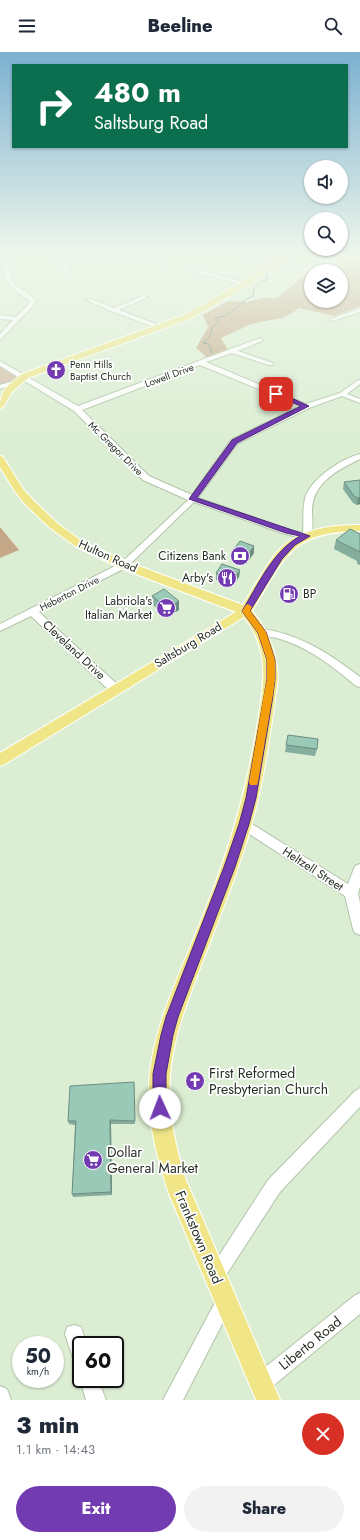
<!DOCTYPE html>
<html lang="en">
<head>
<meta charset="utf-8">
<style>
  body { margin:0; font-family:Jost,sans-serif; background:#f2f2f3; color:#1f2937; height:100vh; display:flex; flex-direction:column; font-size:15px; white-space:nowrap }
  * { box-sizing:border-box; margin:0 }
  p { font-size:13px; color:#747a83 }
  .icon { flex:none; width:22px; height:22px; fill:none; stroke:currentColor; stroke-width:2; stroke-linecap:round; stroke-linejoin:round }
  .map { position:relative; height:1348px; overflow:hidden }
  .details { display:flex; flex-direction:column; background:#fff; flex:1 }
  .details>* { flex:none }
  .banner { position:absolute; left:12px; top:12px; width:336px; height:84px; border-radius:0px; box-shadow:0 1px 3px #0004; background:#0b6e4f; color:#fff; overflow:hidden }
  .fabs { position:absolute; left:304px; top:108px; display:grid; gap:8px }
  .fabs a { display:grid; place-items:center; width:44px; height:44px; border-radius:50%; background:#fff; box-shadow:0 1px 3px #0004; font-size:20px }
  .speed { position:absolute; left:12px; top:1284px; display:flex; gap:8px; font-size:20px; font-weight:700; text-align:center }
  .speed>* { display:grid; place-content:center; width:52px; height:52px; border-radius:50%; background:#fff; box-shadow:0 1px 3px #0004; line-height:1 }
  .speed small { font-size:10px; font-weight:400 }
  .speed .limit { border:2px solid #111; border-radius:6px; background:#fff; color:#111 }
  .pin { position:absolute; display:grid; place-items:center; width:34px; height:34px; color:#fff; margin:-17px; border-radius:8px; box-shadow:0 2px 6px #0006 }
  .me { position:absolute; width:44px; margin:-22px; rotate:358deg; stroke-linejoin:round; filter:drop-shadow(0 0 3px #0008) }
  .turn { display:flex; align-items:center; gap:14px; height:84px; padding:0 16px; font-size:18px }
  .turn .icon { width:52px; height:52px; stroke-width:2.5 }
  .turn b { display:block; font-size:28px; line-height:34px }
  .round { display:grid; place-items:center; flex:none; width:42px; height:42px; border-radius:21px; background:#f2f2f3 }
  .head { display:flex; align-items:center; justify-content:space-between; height:68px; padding:0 16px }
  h1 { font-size:24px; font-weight:800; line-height:30px }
  .primary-button { display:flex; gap:8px; margin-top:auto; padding:8px 16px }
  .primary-button a { flex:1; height:46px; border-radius:24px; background:#723bb2; color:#fff; font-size:16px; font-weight:800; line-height:46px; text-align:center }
  .primary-button a+a { background:#f2f2f3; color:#1f2937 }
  header { display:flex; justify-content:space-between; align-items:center; height:52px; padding:0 16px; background:#fff; font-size:18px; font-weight:800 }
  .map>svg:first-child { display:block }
  .green { fill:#d4c0aa }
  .forest { fill:#c4a887 }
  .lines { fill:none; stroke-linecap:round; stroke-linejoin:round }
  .stream { stroke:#5f8685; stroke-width:1 }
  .minor-casing { stroke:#b1c4a9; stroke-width:2 }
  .major-casing { stroke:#fff; stroke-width:2 }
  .minor { fill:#fff; fill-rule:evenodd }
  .major { fill:#f0e688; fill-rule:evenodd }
  .wall { fill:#84ad9d }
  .shaded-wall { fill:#6c8d80 }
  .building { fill:#9ac9b7; stroke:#6c8d80 }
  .route { fill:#723bb2; stroke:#4a2674 }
  .slow { fill:#f59e0b }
  .labels { text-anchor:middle; stroke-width:3.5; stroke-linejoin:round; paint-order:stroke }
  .far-poi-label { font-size:10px; fill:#272f24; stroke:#fff; text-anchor:start }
  .far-street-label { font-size:10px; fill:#272f24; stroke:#fff }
  .street-label { font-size:12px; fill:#272f24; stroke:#fff }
  .poi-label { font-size:12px; fill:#272f24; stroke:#fff; text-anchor:end }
  .near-poi-label { font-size:14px; fill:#272f24; stroke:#fff; text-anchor:start }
  .near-street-label { font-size:14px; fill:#272f24; stroke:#fff }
</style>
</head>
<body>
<header><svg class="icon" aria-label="menu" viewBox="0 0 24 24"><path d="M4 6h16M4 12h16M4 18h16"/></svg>Beeline<svg class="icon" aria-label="search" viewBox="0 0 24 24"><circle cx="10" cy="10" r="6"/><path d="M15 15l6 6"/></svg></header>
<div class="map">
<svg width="360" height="1348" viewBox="0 0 360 1348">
  <rect width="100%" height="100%" fill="#dbeed3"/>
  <path class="green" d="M0,311L25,324L0,335Z"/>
  <path class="forest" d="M346,209H360V254L334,264L299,256C280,271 269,266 249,273C240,277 230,282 221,286L228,298L208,306L196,296L208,275L203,263L228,249L247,250L262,246H277L307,221L311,220V249H341V219H315Z
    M0,475L19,498L0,506Z"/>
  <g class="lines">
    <path class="stream" d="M279,211L293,204
      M271,218L275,213
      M257,234L260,230L267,228V221
      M212,301L209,292L203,291C210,287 211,283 212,275L219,271L215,266L225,264L243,251V249L253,244L254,236"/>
    <g class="minor-casing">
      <path id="minor" d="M14,202H20L9,211C14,242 17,230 36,248L34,253L0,288V282L13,268L0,267V263L16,265L29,252L30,249C10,235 7,236 3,212L0,209V205L6,209Z
        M26,202H44L89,207L147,204L150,202H156L152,206L165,211L162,213L147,208L89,211L74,209L68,216L73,223L70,225L62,216L69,208Z
        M231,202H244L280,209L277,211Z
        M273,210L303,218L304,219L301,221L271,213L270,212Z
        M190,215L247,231L248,232L245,234L188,218V216Z
        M143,244L148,245L119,258L161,274V276H157L111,259L86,248L91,247L114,256Z
        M360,256V260L333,269L328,268Z
        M260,286L263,288L262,289L238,299L273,311V313H269L232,301L206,310L306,352L340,341L357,329L360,328V332L347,342L360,347V351L342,344L309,356L237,392L198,446L290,478L303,481C304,468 302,455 306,443C314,425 341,407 360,402V407C338,418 313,430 312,458C312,467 314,478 310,486L307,487L285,482L194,450L127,515L39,560L119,634L120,637L119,640H111L31,564L0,579V572L121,511L188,448L143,428L74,359L0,314V309L78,354ZM200,313L300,354L231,388L192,443L149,424L82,358Z
        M16,328L19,330L18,331L0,337V333Z
        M262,577C300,582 330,602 360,625V635L356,634C335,616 312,598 286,589C277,585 268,585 259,582L257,580Z
        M244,767L348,832L355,814L360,812V835L358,841L360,851V883L355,881L353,877L345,844L240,776L238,772L240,768Z
        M360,1036V1055L280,1140L221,1231L215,1234L209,1231L206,1225L209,1219L268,1128L355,1039Z
        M225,1240L231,1243L234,1249L183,1348H163L219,1243Z
        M360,1241V1262L268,1338L261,1340L254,1338L252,1331L254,1324L354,1244Z
        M74,1273L81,1275L87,1293H81V1311L74,1309L65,1282L67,1275Z
        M81,1323V1327H98L106,1348H86L80,1327Z
        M0,1334L7,1337L11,1348H0Z"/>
    </g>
    <g class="major-casing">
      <path id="major" d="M286,202H294L276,212L248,234L190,267L28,326L12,340L3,355L0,356C0,337 9,333 22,322L184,263L242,230L272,210Z
        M0,404L3,405L23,437L32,447L57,471L83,490L128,510L243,553C253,537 263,519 274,504C294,477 329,473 360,473V479C291,479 284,506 252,559C269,579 277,600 278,627C271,675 265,724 252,771C233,840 202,904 180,972C163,1029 168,1072 186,1128L280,1348H256L169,1142C155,1100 144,1056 151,1012C159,961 184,913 202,866C228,802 246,743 257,675C263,635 272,600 244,565L5,712L0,714V701L236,560L120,516L75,494L49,475L24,451L14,438L0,415Z"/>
    </g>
    <use href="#minor" class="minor"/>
    <use href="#major" class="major"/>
  </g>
  <path class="wall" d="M360,428V452L357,453L353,451L343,437L344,430Z
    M360,482V513L357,512V509L334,497L336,488Z
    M232,500L254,501L246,512L231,507Z
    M240,518L239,525L233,533L216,528V521Z
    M152,544L179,549V558L167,565L153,553Z
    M288,683L317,697L315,704L285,700Z
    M134,1030L135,1072H111L112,1143L73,1145L72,1142L75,1073L69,1072L68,1069Z"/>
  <path class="shaded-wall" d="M360,445V452L357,453L358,446Z
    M254,494V501L246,512V505Z
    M240,518L239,525L233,533L234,526Z
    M179,549V558L167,565V556Z
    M110,1068L111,1072L112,1143L111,1140Z"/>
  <path class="building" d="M360,428V445L358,446L354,444L344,430Z
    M350,477L360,482V500L336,488Z
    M240,489L254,494L246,505L232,500Z
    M222,512L240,518L234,526L216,521Z
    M164,537L179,549L167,556L152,544Z
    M288,683L318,687L317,697L286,693Z
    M134,1030L135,1069L110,1068L111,1140L72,1142L76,1069H68L70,1034Z"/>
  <linearGradient id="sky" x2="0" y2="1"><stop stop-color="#7bb0d1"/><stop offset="0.52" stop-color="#eff7eb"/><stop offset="1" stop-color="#eff7eb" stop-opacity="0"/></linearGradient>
  <rect width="360" height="391" fill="url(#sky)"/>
  <path class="route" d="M274,340H278L309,354L237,391L197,446L310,484L295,493L282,507L250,559L266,580L275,608V627L272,650L256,746L249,772L235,815L178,965L173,983L166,1022V1056L164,1060L160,1062L155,1060L153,1056V1022L161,983L166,965L224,815L239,772L246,746L263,650L267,627V608L258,581L242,559C258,533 272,500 300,484L286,481L189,447L232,388L301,354L274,343Z"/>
  <path class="slow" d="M248,552L252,555L250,559L266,580L275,608V627L273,642L258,730L257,733H250L249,730L264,642L267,627V608L258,581L242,559L246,553Z"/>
  <defs>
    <g id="church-disc" transform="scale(1)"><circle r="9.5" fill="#723bb2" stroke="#fff"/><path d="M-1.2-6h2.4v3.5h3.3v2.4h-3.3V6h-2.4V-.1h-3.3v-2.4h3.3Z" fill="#fff"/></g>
    <g id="bank-disc" transform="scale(1)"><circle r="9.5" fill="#723bb2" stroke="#fff"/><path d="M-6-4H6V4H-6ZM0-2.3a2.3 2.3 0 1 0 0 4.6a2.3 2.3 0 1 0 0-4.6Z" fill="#fff"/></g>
    <g id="restaurant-disc" transform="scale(1)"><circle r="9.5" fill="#723bb2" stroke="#fff"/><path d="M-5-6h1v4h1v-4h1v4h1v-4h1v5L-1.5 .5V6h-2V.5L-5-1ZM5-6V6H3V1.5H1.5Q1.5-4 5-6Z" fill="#fff"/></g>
    <g id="fuel-disc" transform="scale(1)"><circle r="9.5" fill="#723bb2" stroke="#fff"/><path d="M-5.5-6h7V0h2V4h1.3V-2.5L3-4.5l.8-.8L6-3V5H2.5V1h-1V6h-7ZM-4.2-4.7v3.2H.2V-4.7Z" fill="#fff"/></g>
    <g id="supermarket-disc" transform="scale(1)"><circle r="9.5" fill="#723bb2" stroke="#fff"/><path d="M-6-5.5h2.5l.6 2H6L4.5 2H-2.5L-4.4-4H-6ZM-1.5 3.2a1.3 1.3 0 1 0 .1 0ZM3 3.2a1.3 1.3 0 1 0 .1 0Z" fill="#fff"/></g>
  </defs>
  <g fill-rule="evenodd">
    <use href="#church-disc" x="56" y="318"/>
    <use href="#bank-disc" x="240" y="504"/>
    <use href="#restaurant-disc" x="227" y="526"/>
    <use href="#fuel-disc" x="289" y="542"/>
    <use href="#supermarket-disc" x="166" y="556"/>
    <use href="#church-disc" x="195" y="1029"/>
    <use href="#supermarket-disc" x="93" y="1108"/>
  </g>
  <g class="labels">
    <g class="far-poi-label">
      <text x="70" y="316">Penn Hills<tspan x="70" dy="12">Baptist Church</tspan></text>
    </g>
    <g class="far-street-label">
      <text transform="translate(169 323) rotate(-20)" y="4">Lowell Drive</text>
      <text transform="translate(116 396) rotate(45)" y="4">Mc Gregor Drive</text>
      <text transform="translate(69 541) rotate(-27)" y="4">Heberton Drive</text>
    </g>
    <g class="street-label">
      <text transform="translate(108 504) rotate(24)" y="4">Hulton Road</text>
      <text transform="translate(188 593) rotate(-31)" y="4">Saltsburg Road</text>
      <text transform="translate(74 598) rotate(43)" y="4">Cleveland Drive</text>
      <text transform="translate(313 817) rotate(33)" y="4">Heltzell Street</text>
    </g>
    <g class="poi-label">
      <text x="226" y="508">Citizens Bank</text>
      <text x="213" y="530">Arby's</text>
      <text x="303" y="546" text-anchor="start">BP</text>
      <text x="152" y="553">Labriola's<tspan x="152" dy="14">Italian Market</tspan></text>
    </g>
    <g class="near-poi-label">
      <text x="209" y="1026">First Reformed<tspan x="209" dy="16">Presbyterian Church</tspan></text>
      <text x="107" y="1105">Dollar<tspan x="107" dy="16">General Market</tspan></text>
    </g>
    <g class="near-street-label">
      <text transform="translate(199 1185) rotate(67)" y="5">Frankstown Road</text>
      <text transform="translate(310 1291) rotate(-39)" y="5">Liberto Road</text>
    </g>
  </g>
</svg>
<div class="fabs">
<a><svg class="icon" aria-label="sound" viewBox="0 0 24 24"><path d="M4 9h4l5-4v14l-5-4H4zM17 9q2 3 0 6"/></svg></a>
<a><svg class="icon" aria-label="search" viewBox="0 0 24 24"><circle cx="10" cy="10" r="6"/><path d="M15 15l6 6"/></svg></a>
<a><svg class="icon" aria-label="layers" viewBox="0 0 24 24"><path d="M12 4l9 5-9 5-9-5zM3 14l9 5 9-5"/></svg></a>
</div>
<div class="speed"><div>50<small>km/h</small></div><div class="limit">60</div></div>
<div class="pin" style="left:276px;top:342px;background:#d93025"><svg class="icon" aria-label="arrive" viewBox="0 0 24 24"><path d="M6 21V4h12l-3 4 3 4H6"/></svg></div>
<svg class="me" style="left:160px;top:1056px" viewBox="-20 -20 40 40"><circle r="19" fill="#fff"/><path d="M0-13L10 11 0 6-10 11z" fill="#723bb2"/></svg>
<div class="banner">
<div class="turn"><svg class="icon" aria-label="right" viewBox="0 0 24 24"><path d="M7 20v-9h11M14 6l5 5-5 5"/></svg><div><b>480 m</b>Saltsburg Road</div></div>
</div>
</div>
<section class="details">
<div class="head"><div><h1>3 min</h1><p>1.1 km · 14:43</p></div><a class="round" style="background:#d93025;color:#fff"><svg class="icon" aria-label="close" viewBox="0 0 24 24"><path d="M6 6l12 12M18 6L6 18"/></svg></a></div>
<div class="primary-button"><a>Exit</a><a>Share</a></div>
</section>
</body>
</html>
